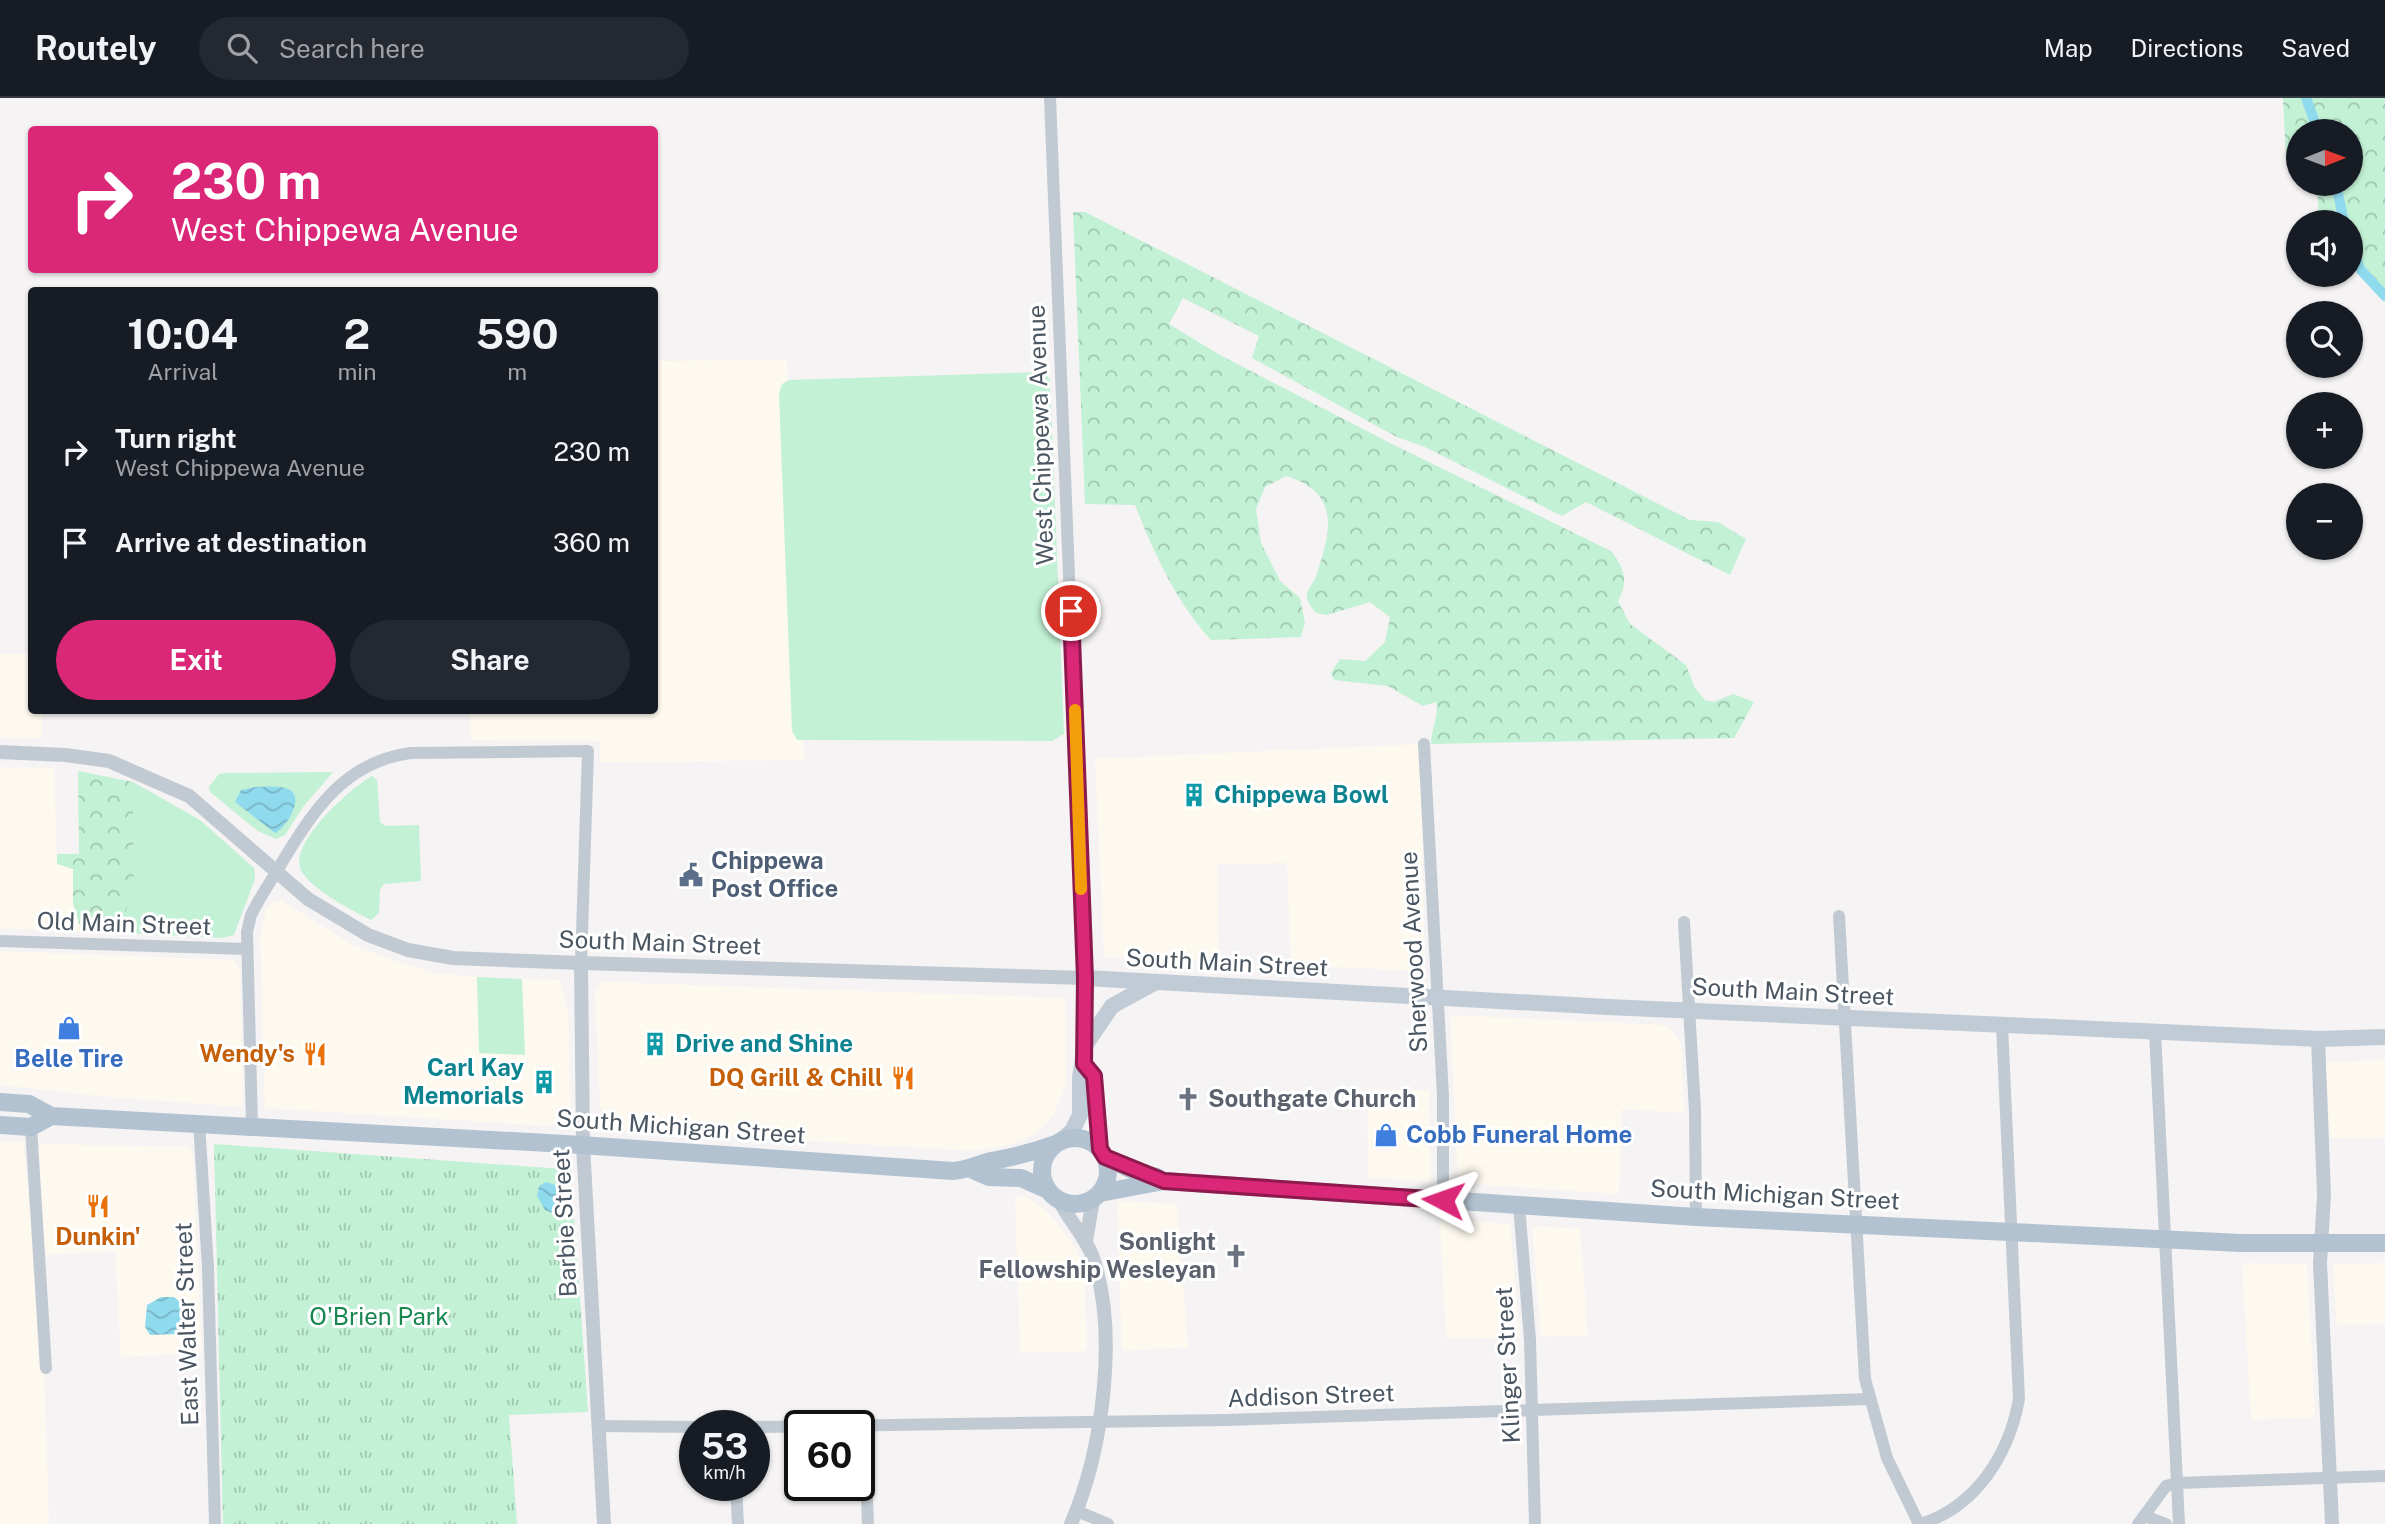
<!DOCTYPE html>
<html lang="en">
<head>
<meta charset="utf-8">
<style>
  body { margin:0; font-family:"Public Sans",sans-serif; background:#242831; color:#f1f3f6; height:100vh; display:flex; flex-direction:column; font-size:26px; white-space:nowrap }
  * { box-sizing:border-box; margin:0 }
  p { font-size:23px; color:#9ea1a6 }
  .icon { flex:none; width:38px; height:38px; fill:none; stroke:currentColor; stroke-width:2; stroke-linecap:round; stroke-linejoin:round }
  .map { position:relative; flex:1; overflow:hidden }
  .panel { position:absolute; left:28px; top:189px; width:630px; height:427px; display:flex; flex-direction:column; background:#171b24; border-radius:7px; box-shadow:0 2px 5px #0004 }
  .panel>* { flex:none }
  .banner { position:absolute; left:28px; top:28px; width:630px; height:147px; border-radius:7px; box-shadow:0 2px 5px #0004; background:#db2777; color:#fff; overflow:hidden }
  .needle { width:46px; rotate:89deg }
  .buttons { position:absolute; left:2286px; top:21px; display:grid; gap:14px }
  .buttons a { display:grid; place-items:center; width:77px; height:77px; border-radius:50%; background:#171b24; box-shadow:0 2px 5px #0004; font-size:35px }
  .speed { position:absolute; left:679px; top:1312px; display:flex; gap:14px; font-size:35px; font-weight:700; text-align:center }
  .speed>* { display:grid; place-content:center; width:91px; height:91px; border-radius:50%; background:#171b24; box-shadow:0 2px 5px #0004; line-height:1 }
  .speed small { font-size:18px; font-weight:400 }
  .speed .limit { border:4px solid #111; border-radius:10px; background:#fff; color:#111 }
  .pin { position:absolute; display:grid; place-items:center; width:60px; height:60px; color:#fff; margin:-30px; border:4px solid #fff; border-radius:50%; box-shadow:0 2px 7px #0007 }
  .me { position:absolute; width:77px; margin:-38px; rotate:274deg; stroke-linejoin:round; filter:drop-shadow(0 0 5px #0008) }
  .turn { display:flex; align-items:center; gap:24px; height:147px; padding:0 28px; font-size:32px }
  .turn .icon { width:91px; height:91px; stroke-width:2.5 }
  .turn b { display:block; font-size:49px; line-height:60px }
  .eta { display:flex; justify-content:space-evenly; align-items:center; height:119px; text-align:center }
  .eta b { font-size:42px; font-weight:700; line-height:49px }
  .primary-button { display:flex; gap:14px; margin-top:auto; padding:14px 28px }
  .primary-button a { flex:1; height:80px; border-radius:42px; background:#db2777; color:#fff; font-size:28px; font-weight:700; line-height:80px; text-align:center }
  .primary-button a+a { background:#242831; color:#f1f3f6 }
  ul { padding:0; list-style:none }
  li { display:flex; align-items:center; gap:21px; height:91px; padding:0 28px }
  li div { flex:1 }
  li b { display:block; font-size:26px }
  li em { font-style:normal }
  header { display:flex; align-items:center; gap:42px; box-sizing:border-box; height:98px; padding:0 35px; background:#171b24; border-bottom:2px solid #363941 }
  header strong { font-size:33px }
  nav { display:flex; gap:38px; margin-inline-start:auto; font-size:24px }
  .search { width:490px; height:63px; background:#242831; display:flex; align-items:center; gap:18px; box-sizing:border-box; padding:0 24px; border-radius:38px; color:#9ea1a6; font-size:26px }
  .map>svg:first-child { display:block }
  .commercial { fill:#fdf9ef }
  .grass { fill:#c3f1d5 }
  .forest { fill:url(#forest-crowns) }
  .park { fill:url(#park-tufts) }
  .water { fill:url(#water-waves) }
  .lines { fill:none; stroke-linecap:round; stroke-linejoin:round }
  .canal { stroke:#90daee; stroke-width:10 }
  .minor { stroke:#c1cad2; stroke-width:12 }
  .tertiary { stroke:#c1cad2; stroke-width:14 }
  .secondary { stroke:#c1cbd6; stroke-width:16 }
  .primary { stroke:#b3c2d1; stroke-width:18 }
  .route-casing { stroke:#8e194d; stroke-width:18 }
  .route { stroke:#db2777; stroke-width:12 }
  .slow { stroke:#f59e0b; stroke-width:12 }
  .labels { text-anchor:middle; stroke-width:6; stroke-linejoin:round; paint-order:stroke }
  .street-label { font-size:24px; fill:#4a5661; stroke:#fff }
  .culture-label { font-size:24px; font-weight:bold; fill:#0d838f; stroke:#fff; text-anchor:start }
  .service-label { font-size:24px; font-weight:bold; fill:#4e5e75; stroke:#fff; text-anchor:start }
  .food-label { font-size:24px; font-weight:bold; fill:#c56008; stroke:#fff; text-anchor:end }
  .shop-label { font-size:24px; font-weight:bold; fill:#366cbe; stroke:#fff }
  .worship-label { font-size:24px; font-weight:bold; fill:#5b616d; stroke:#fff; text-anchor:start }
  .park-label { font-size:24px; fill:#17864f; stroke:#fff }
</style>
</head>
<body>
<header>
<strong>Routely</strong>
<div class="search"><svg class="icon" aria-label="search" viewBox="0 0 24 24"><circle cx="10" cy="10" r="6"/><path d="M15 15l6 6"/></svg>Search here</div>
<nav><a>Map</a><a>Directions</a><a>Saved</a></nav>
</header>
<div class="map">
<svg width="2385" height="1426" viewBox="0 0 2385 1426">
  <defs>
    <pattern id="forest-crowns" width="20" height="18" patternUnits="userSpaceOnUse" patternTransform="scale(1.75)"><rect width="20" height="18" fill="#c3f1d5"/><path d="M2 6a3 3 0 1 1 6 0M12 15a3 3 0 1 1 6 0" fill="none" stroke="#a0c6b0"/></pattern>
    <pattern id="park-tufts" width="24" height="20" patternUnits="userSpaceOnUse" patternTransform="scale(1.75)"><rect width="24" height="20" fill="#c3f1d5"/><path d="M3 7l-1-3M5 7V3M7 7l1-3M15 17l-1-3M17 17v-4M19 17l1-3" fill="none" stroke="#a0c6b0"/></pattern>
    <pattern id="water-waves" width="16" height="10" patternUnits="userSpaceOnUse" patternTransform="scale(1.75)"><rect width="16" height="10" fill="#90daee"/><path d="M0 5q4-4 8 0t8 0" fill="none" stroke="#78b4c4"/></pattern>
  </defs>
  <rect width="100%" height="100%" fill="#f5f3f3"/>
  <path class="commercial" d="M787,262L804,662L600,664V643L471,642L470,613L654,612L655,263Z
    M0,556H31L32,612L42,613V640L0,639Z
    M1420,646L1425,873L1291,867L1287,765L1217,766L1219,864L1104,859L1095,661Z
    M0,669L54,670L57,766L74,771L73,806L82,834L0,830Z
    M281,802L349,845L386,860L435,875L477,879L480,955L525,957L522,881L560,882L568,915L571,1018L559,1026L548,1028L265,1010L260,838L267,810L273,804Z
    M0,853L234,862L240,873L243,1009L109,999L0,987Z
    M607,884L1065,900L1066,985L1053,1018L1036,1036L1010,1047L974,1053L612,1031L605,1026L600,1008L595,894L599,886Z
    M1450,917L1663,927L1672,932L1681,947L1684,1015L1622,1011L1619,1096L1458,1085Z
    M2385,962V1039L2330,1040L2326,964Z
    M1367,991L1429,992L1431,1084L1368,1079Z
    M0,1043L22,1044L24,1051L34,1157L39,1271H44L49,1426H0Z
    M42,1046L189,1049L193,1056L202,1255L121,1259L115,1153L45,1157L39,1053Z
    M1015,1098L1026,1099L1049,1115L1076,1151L1084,1168L1087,1253L1020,1255Z
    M1117,1103L1177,1106L1188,1249L1122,1253Z
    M1440,1122L1510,1126L1520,1239L1446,1241Z
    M1532,1128L1580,1131L1588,1237L1541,1239Z
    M2242,1165L2307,1166L2315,1319L2251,1322Z
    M2385,1165V1225L2337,1227L2333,1166Z"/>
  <path class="grass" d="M1038,274L1045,276L1050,282L1064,636L1052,643L797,642L792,633L779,296L782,286L789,282Z
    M333,674L303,709L285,737L276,741L258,733L210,694L209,689L219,676L225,675Z
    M372,678L377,682L380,724L386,728L419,727L421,783L384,786L380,792L379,815L371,822C352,812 311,792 301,772C288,745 352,689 372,678Z
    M133,684L200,722L254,770L255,781L234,837L222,840L126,835V812L134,799Z
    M477,879L522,881L525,957L479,955Z"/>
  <path class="forest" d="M2283,0H2385V195L2350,149V124H2319L2317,86H2350V33H2298V62L2286,63Z
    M1073,114H1085L1690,422L1718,424L1746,441L1730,477L1586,404L1562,418L1425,349L1397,339L1252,260L1259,238L1183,200L1169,226L1218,256L1396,348L1611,453C1624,469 1629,484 1618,503L1630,526L1686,567L1695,590L1705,602L1714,604L1733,596L1754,604L1734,640L1431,646C1431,631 1439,619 1436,604L1423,608L1388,588L1334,582L1331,575L1340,561L1365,563L1385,544L1390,519L1370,504L1327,517L1316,515C1311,509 1306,503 1307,495C1308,491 1313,485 1315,481C1331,435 1342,395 1286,378L1265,389L1256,411L1261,445L1280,483L1300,500L1305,524L1301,539L1211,542C1176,504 1154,455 1135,407L1085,406Z
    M78,673L133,684L134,799L126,812V835L82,834L73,806V771L57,766V756H79Z"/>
  <path class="park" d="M214,1046L564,1071L575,1128L588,1314L509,1317L517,1426H223Z"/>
  <path class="water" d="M255,689C264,689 281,687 290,692C305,701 285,731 275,735L235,704L241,692Z
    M546,1084L555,1087C562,1097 563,1106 555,1116L545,1112L537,1098L539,1088Z
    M161,1199H174L184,1207L182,1230L178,1236L150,1237L145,1229L147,1207Z"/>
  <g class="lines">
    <path class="canal" d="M2306,0L2318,33
      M2336,86L2344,124
      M2350,144L2360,171L2385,198"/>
    <path class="minor" d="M1050,0L1085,880
      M1424,646L1443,998V1102
      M1839,818L1865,1281L1887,1360L1919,1426
      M1684,824L1695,1012L1696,1119
      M0,843L247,851
      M2155,933L2179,1426
      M199,1024L208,1170L215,1426
      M252,1027L247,834L251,817C261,797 273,780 284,761C315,710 346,664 410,655L588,653L581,865
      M31,1029L46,1270
      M1519,1107L1530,1242L1535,1426
      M600,1328L695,1329
      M864,1328L868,1426
      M754,1329L1226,1322L1869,1301
      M736,1388L738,1426
      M1077,1413L1108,1426
      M2145,1418L2166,1426
      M1921,1426C1977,1408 2009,1356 2019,1301L2002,927
      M2138,1426L2166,1388L2177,1385L2385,1378"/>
    <path class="tertiary" d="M0,654L65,657L109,663L189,698L308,801L368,837L408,852L453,860L581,865L1085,880
      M581,865L583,1047L604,1426
      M2318,941L2324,1097L2320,1165L2332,1426
      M1059,1102C1068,1121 1084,1137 1092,1157C1119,1233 1103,1352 1071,1426
      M1086,1143L1093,1101"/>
    <path class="secondary" d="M1086,946L1112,908L1156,884
      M1084,966L1094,978L1100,1051
      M1063,1041L1072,1033L1080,1017V979L1085,948V880L1608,909L2318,941L2385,939"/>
    <path class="primary" d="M0,1004L29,1006L51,1018L566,1046L953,1073C968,1072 978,1066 991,1063C1014,1059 1034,1054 1056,1046
      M0,1027L31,1029L51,1018
      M1042 1073a33 33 0 1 1 66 0a33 33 0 1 1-66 0Z
      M1105,1059L1136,1074L1157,1079
      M973,1072L989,1079L1021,1080L1048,1092
      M1100,1095L1164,1083L1696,1119L2241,1145H2385"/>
  </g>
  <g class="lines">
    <g class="route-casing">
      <path id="route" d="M1071,513L1085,880L1084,966L1094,978L1100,1051L1105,1059L1164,1083L1443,1102"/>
    </g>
    <use href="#route" class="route"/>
    <path class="slow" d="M1075,612L1081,791"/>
  </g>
  <defs>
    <g id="building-bare" transform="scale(1.89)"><path d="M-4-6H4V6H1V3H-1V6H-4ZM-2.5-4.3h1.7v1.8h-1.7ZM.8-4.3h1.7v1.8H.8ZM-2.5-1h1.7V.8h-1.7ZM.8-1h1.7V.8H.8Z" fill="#0f9aa8" stroke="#fff" stroke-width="2.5" paint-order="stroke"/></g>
    <g id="civic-bare" transform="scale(1.89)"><path d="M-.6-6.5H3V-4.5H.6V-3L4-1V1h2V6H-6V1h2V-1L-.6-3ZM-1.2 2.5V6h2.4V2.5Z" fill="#5c6f8a" stroke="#fff" stroke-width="2.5" paint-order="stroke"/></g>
    <g id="shop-bare" transform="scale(1.89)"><path d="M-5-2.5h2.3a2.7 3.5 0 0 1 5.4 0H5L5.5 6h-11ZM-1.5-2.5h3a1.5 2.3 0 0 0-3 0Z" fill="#3f7fe0" stroke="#fff" stroke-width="2.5" paint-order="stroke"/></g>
    <g id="restaurant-bare" transform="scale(1.89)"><path d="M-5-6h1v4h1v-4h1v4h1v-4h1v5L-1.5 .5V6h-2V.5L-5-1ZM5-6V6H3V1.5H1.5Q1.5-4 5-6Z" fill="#e8710a" stroke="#fff" stroke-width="2.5" paint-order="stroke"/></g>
    <g id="church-bare" transform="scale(1.89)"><path d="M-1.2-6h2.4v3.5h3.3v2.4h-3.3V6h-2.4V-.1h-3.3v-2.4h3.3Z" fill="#6b7280" stroke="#fff" stroke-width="2.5" paint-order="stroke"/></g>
  </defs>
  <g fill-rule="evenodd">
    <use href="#building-bare" x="1194" y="697"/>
    <use href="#civic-bare" x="691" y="777"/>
    <use href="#shop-bare" x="69" y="930"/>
    <use href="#building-bare" x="655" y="946"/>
    <use href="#restaurant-bare" x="315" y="956"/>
    <use href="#restaurant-bare" x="903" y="980"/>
    <use href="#building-bare" x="544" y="984"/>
    <use href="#church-bare" x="1188" y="1001"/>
    <use href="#shop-bare" x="1386" y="1037"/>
    <use href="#restaurant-bare" x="98" y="1108"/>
    <use href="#church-bare" x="1236" y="1158"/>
  </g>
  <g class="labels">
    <g class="street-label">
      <text transform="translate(1041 337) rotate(-92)" y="8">West Chippewa Avenue</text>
      <text transform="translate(124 826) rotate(2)" y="8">Old Main Street</text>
      <text transform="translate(660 845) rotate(2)" y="8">South Main Street</text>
      <text transform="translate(1414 854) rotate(-93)" y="8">Sherwood Avenue</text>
      <text transform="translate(1227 865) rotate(3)" y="8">South Main Street</text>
      <text transform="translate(1793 894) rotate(3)" y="8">South Main Street</text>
      <text transform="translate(681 1029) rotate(4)" y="8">South Michigan Street</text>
      <text transform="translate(1775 1097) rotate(3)" y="8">South Michigan Street</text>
      <text transform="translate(565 1125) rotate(-93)" y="8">Barbie Street</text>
      <text transform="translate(187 1226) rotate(-92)" y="8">East Walter Street</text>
      <text transform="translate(1508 1267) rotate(-93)" y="8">Klinger Street</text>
      <text transform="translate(1311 1298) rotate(-2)" y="8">Addison Street</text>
    </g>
    <g class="culture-label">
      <text x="1214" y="705">Chippewa Bowl</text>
      <text x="675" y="954">Drive and Shine</text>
      <text x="524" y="978" text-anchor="end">Carl Kay<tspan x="524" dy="28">Memorials</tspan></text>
    </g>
    <g class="service-label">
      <text x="711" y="771">Chippewa<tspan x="711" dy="28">Post Office</tspan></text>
    </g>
    <g class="food-label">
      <text x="295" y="964">Wendy's</text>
      <text x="883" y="988">DQ Grill &amp; Chill</text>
      <text x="98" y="1147" text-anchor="middle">Dunkin'</text>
    </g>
    <g class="shop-label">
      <text x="69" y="969">Belle Tire</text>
      <text x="1406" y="1045" text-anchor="start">Cobb Funeral Home</text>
    </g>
    <g class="worship-label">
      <text x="1208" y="1009">Southgate Church</text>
      <text x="1216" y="1152" text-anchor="end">Sonlight<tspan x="1216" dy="28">Fellowship Wesleyan</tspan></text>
    </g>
    <g class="park-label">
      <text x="379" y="1227">O'Brien Park</text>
    </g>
  </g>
</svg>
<div class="buttons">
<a><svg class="needle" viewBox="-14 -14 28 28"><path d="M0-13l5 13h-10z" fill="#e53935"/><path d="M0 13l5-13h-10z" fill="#9ea1a6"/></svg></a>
<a><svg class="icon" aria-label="sound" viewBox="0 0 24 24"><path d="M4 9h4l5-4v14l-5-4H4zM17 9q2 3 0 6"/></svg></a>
<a><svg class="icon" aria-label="search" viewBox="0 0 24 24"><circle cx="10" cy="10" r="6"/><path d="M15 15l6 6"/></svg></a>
<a>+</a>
<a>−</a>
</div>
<div class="speed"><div>53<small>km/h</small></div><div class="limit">60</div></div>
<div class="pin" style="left:1071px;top:513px;background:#d93025"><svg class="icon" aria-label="arrive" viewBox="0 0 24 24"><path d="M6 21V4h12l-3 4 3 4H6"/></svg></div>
<svg class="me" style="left:1443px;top:1102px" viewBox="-20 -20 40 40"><path d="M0-17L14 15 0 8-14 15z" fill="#db2777" stroke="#fff" stroke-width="4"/></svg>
<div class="banner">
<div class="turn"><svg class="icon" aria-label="right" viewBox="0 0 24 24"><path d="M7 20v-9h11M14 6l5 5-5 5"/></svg><div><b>230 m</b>West Chippewa Avenue</div></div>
</div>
<section class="panel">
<div class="eta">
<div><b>10:04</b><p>Arrival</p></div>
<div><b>2</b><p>min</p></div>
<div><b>590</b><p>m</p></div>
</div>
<ul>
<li><svg class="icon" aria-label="right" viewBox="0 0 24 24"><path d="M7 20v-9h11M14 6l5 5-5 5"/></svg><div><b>Turn right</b><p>West Chippewa Avenue</p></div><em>230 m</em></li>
<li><svg class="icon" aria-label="arrive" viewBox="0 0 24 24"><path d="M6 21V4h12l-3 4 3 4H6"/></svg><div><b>Arrive at destination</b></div><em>360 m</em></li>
</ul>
<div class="primary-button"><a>Exit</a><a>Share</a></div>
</section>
</div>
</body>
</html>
